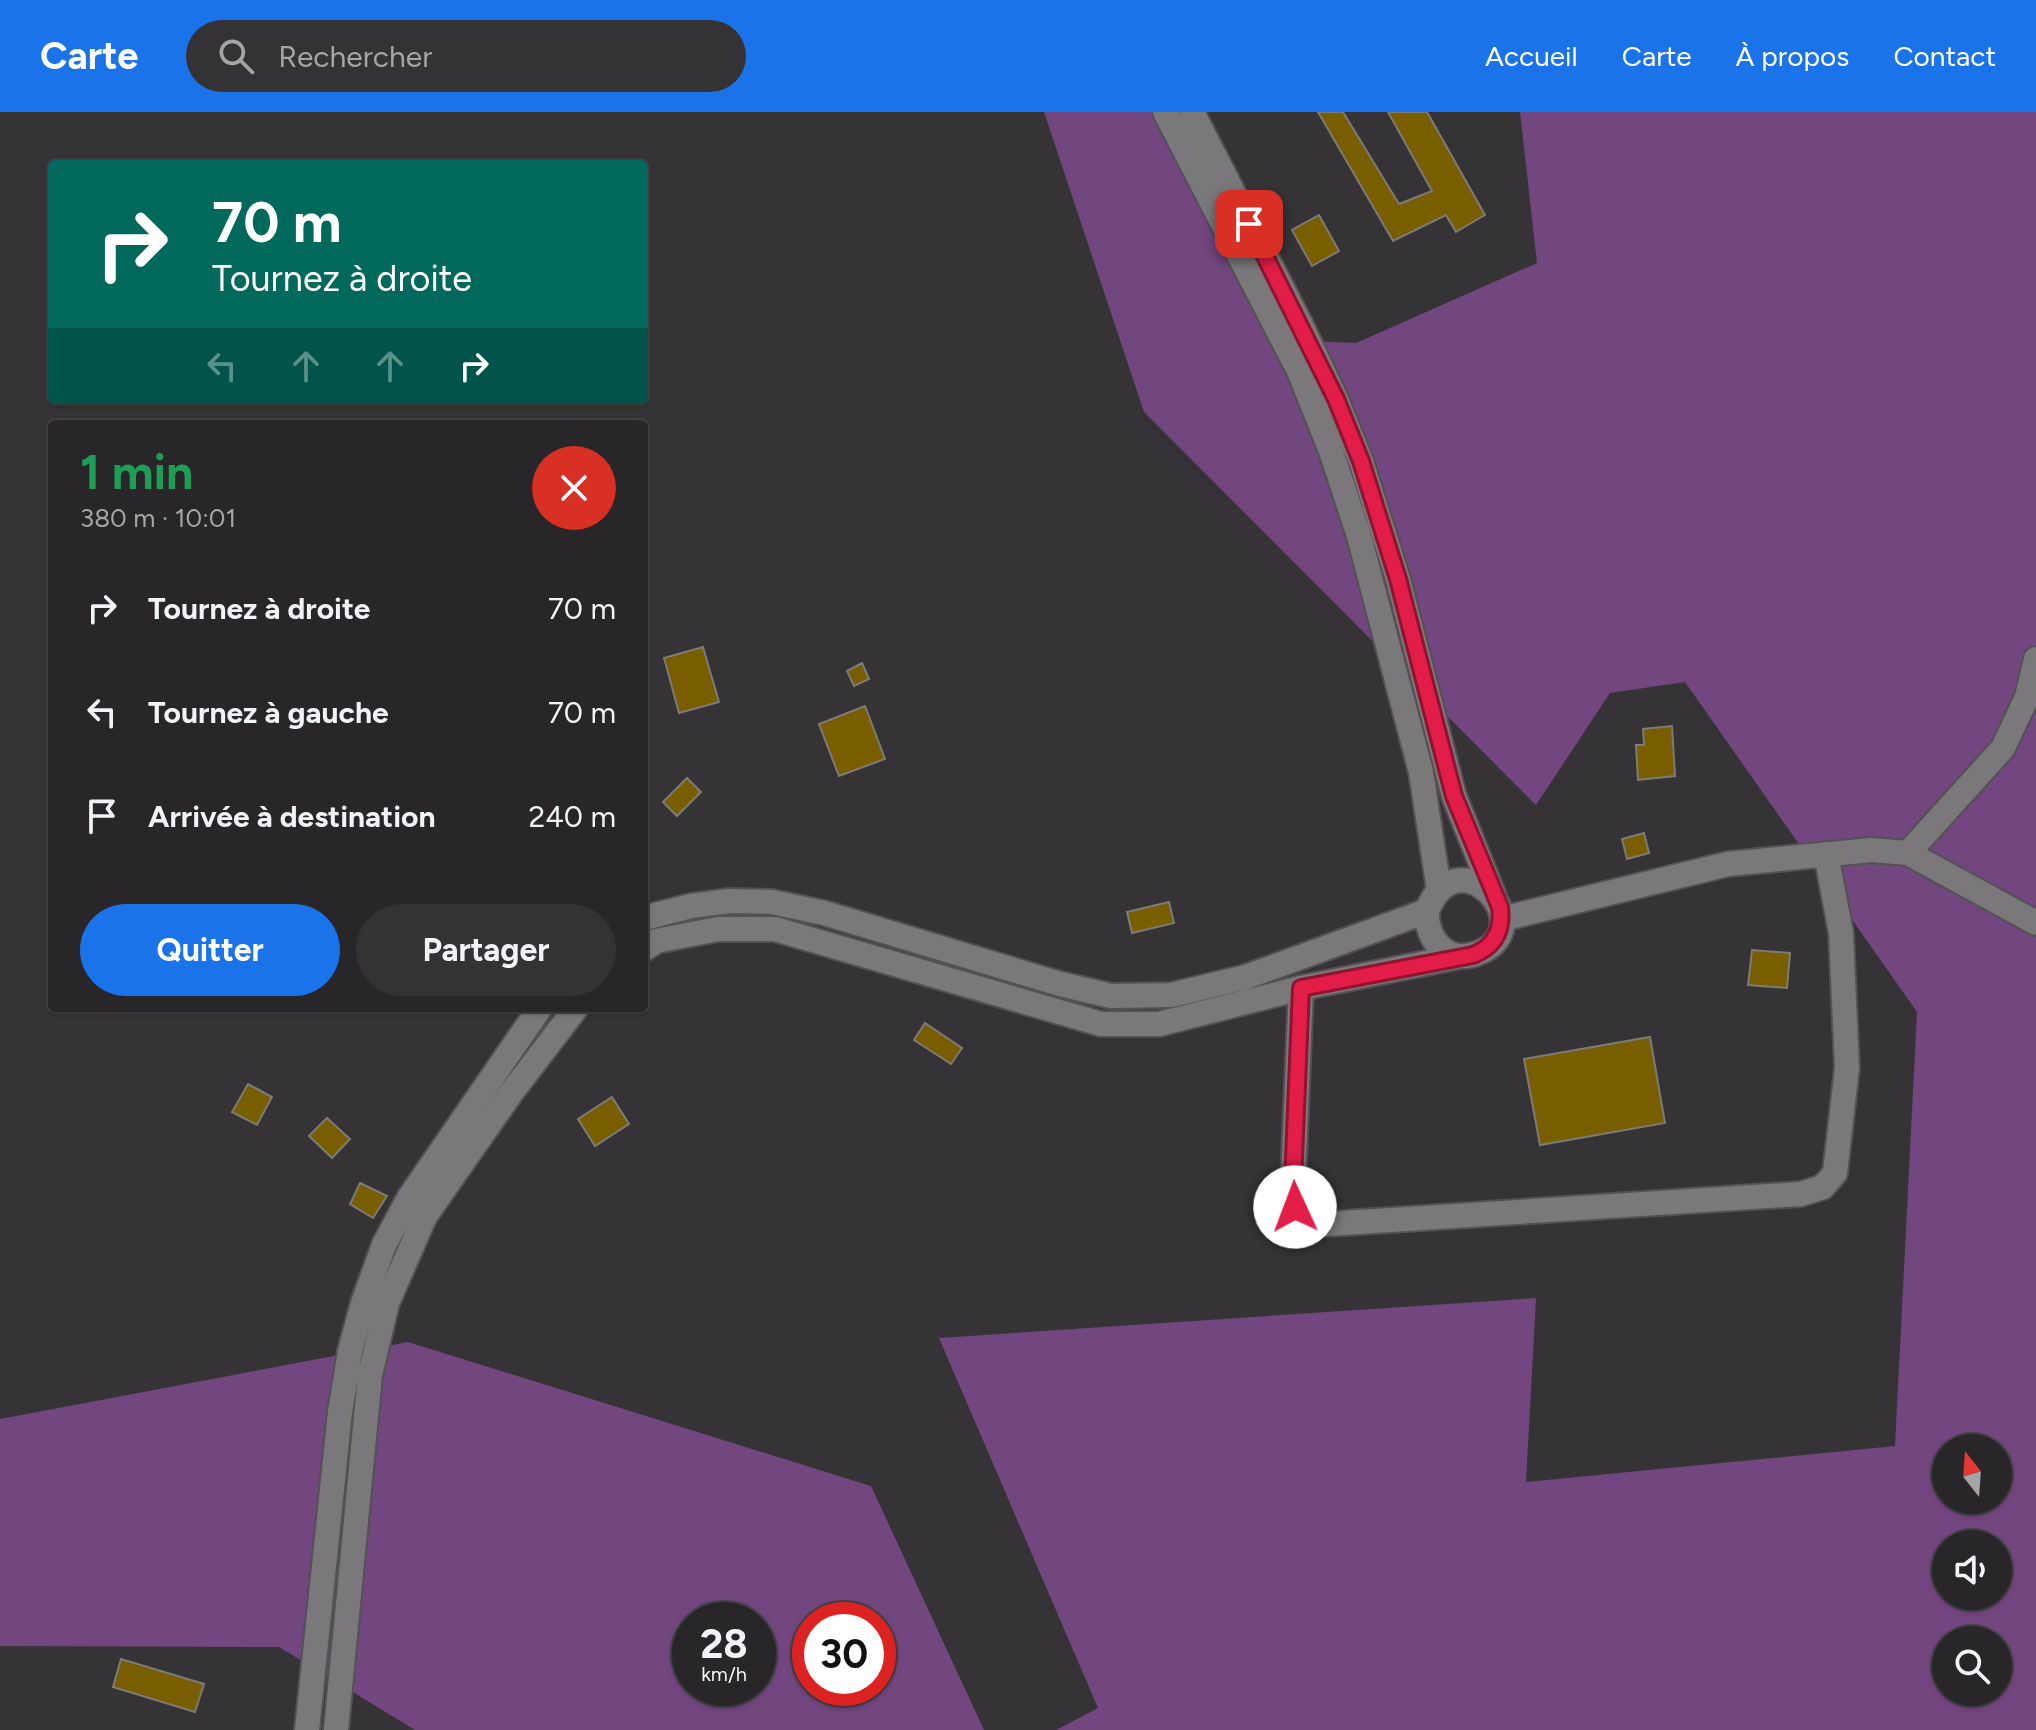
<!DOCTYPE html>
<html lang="fr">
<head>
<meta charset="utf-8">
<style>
  body { margin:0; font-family:Figtree,sans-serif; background:#343234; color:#f1f3f6; height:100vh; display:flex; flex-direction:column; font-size:30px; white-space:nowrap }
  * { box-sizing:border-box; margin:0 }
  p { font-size:26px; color:#a5a5a8 }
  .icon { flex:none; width:44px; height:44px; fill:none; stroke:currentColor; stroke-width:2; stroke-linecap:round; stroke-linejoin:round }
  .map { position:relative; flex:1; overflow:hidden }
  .drawer { position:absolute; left:48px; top:308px; width:600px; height:592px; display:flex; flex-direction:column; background:#282628; border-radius:8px; box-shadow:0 2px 6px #0004,0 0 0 2px #444345 }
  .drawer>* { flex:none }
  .hud { position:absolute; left:48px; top:48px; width:600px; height:244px; border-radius:8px; box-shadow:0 2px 6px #0004,0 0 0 2px #444345; background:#00695c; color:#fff; overflow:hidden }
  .needle { width:52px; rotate:343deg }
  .buttons { position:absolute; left:1932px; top:1322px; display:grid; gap:16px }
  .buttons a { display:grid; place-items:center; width:80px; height:80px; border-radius:50%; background:#282628; box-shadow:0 2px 6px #0004,0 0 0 2px #444345; font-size:40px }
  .speed { position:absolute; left:672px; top:1490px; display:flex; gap:16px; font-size:40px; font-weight:700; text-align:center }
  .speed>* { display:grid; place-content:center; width:104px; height:104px; border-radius:50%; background:#282628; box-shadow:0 2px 6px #0004,0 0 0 2px #444345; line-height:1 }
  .speed small { font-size:20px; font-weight:400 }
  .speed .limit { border:12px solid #d22; background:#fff; color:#111 }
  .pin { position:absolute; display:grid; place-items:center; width:68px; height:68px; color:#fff; margin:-34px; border-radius:16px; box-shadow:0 4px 12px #0006 }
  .me { position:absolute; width:88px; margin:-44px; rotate:358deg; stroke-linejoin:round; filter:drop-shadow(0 0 6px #0008) }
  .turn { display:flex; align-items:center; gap:28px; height:168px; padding:0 32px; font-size:36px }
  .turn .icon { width:104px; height:104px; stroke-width:2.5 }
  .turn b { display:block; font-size:56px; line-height:68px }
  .lanes { display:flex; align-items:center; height:76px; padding:0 32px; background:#0003; justify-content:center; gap:40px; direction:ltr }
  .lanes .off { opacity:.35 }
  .round { display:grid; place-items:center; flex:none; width:84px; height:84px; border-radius:42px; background:#343234 }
  .head { display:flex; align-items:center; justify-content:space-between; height:136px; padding:0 32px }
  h1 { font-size:48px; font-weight:700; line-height:60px; color:#1e9e55 }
  .button { display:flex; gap:16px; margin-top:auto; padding:16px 32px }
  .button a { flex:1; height:92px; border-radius:48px; background:#1a73e8; color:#fff; font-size:32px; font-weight:700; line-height:92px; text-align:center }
  .button a+a { background:#343234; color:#f1f3f6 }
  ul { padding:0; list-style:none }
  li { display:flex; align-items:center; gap:24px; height:104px; padding:0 32px }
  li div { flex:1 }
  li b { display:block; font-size:30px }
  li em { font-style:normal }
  header { display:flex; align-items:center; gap:48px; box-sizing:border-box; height:112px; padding:0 40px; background:#1a73e8; color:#fff }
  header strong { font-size:38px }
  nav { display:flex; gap:44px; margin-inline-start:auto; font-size:28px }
  .search { width:560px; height:72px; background:#343234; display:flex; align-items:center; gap:20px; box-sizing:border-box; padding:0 28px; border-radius:44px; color:#a5a5a8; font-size:30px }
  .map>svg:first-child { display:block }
  .forest { fill:#72467f; fill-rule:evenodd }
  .building { fill:#795e00; stroke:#7c7b78; stroke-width:2 }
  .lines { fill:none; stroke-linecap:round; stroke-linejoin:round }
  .minor-casing { stroke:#525153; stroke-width:28 }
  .minor { stroke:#7a787a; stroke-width:24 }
  .route-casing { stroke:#92132f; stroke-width:20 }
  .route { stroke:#e11d48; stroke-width:14 }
</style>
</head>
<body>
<header>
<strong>Carte</strong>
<div class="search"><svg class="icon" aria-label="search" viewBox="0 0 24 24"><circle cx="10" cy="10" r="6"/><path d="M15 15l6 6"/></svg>Rechercher</div>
<nav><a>Accueil</a><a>Carte</a><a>À propos</a><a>Contact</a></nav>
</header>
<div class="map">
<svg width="2036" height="1618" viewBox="0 0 2036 1618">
  <rect width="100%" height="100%" fill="#353335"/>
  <path class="forest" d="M1044,0H1166L1279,228L1356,231L1537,151L1520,0H2036V1618H1056L1098,1596L939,1226L1536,1186L1526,1370L1895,1334L1917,900L1685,570L1610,581L1536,693L1144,300ZM1946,1336H1998V1388H1946ZM1946,1432H1998V1484H1946ZM1946,1528H1998V1580H1946Z
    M408,1230L871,1374L984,1618H415L279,1535L0,1534V1307ZM690,1508H758V1576H690ZM810,1508H878V1576H810Z"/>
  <path class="building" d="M1318,0H1343L1399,92L1432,79L1388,0H1427L1485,103L1456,120L1446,103L1393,129Z
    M1319,103L1339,139L1312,154L1292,118Z
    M703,535L719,590L679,601L664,546Z
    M862,551L869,567L854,574L847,559Z
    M865,594L885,647L839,664L819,612Z
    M1672,614L1675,664L1638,668L1636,633H1644L1643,617Z
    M687,666L701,680L677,704L663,690Z
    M1644,721L1649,741L1627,747L1622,727Z
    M1169,790L1174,811L1132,821L1127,800Z
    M1752,838L1790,841L1787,876L1748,873Z
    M925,911L962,936L951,952L914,928Z
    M1650,925L1665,1011L1540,1033L1524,947Z
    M248,972L272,985L257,1013L232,1000Z
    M612,985L629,1012L595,1034L578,1007Z
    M327,1006L350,1027L332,1046L309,1024Z
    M360,1071L387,1084L373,1106L350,1092Z
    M121,1547L204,1572L195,1600L113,1575Z"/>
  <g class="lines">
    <g class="minor-casing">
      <path id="minor" d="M1165,0L1299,259L1331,339L1359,424L1421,660L1439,778
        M1192,0L1302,215L1336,287L1361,349L1398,467L1454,684L1494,784
        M1908,741L2003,636L2027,585L2036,547
        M644,806L691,794L730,789L772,790L824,801L1060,872L1111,884L1171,883L1246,865L1427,799C1458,720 1544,815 1478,841C1447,853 1426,828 1427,799
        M1502,807L1728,752L1871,738L1908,741L2036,811
        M644,837L656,829L718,817H775L1101,912H1159L1301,876L1461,844
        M1301,876L1293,1070L1295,1095L1303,1107L1327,1112L1801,1082L1823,1075L1835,1061L1847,956L1841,821L1826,742
        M307,1618L340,1300L350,1239L363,1191L384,1133L409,1086L540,896
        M336,1618L370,1263L387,1191L425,1104L511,981L576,896"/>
    </g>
    <use href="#minor" class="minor"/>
  </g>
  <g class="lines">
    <g class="route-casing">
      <path id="route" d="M1249,112L1336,287L1361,349L1398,467L1454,684L1500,795C1503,818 1495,834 1473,843L1301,876L1293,1070L1295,1095"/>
    </g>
    <use href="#route" class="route"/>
  </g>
</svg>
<div class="buttons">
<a><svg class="needle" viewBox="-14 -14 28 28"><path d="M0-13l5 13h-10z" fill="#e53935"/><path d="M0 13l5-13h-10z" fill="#a5a5a8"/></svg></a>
<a><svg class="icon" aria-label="sound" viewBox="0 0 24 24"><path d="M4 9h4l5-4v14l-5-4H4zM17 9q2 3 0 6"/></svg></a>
<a><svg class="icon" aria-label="search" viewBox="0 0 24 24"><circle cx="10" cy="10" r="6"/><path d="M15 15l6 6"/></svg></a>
</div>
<div class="speed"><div>28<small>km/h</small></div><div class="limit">30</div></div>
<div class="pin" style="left:1249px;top:112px;background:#d93025"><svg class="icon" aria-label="arrive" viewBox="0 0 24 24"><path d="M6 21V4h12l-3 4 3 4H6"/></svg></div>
<svg class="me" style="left:1295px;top:1095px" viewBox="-20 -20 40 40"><circle r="19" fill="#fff"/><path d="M0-13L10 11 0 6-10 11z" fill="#e11d48"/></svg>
<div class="hud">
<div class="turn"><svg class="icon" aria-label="right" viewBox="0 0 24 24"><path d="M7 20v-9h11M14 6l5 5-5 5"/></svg><div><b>70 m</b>Tournez à droite</div></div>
<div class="lanes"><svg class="icon off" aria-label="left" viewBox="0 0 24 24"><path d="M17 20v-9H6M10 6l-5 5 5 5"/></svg><svg class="icon off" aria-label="ahead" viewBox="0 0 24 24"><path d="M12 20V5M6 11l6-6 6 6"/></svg><svg class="icon off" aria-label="ahead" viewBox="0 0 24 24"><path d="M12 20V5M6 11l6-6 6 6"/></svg><svg class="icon" aria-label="right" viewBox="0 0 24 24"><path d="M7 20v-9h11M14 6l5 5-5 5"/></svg></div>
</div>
<section class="drawer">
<div class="head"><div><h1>1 min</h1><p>380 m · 10:01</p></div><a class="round" style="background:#d93025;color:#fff"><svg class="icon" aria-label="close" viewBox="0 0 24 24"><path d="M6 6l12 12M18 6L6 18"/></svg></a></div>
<ul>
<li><svg class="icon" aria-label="right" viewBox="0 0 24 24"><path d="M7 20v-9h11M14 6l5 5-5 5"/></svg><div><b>Tournez à droite</b></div><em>70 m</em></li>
<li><svg class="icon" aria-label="left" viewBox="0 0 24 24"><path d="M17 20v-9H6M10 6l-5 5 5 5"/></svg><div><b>Tournez à gauche</b></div><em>70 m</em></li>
<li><svg class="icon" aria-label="arrive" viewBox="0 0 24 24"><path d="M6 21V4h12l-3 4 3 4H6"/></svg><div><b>Arrivée à destination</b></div><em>240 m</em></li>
</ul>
<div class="button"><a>Quitter</a><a>Partager</a></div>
</section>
</div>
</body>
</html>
